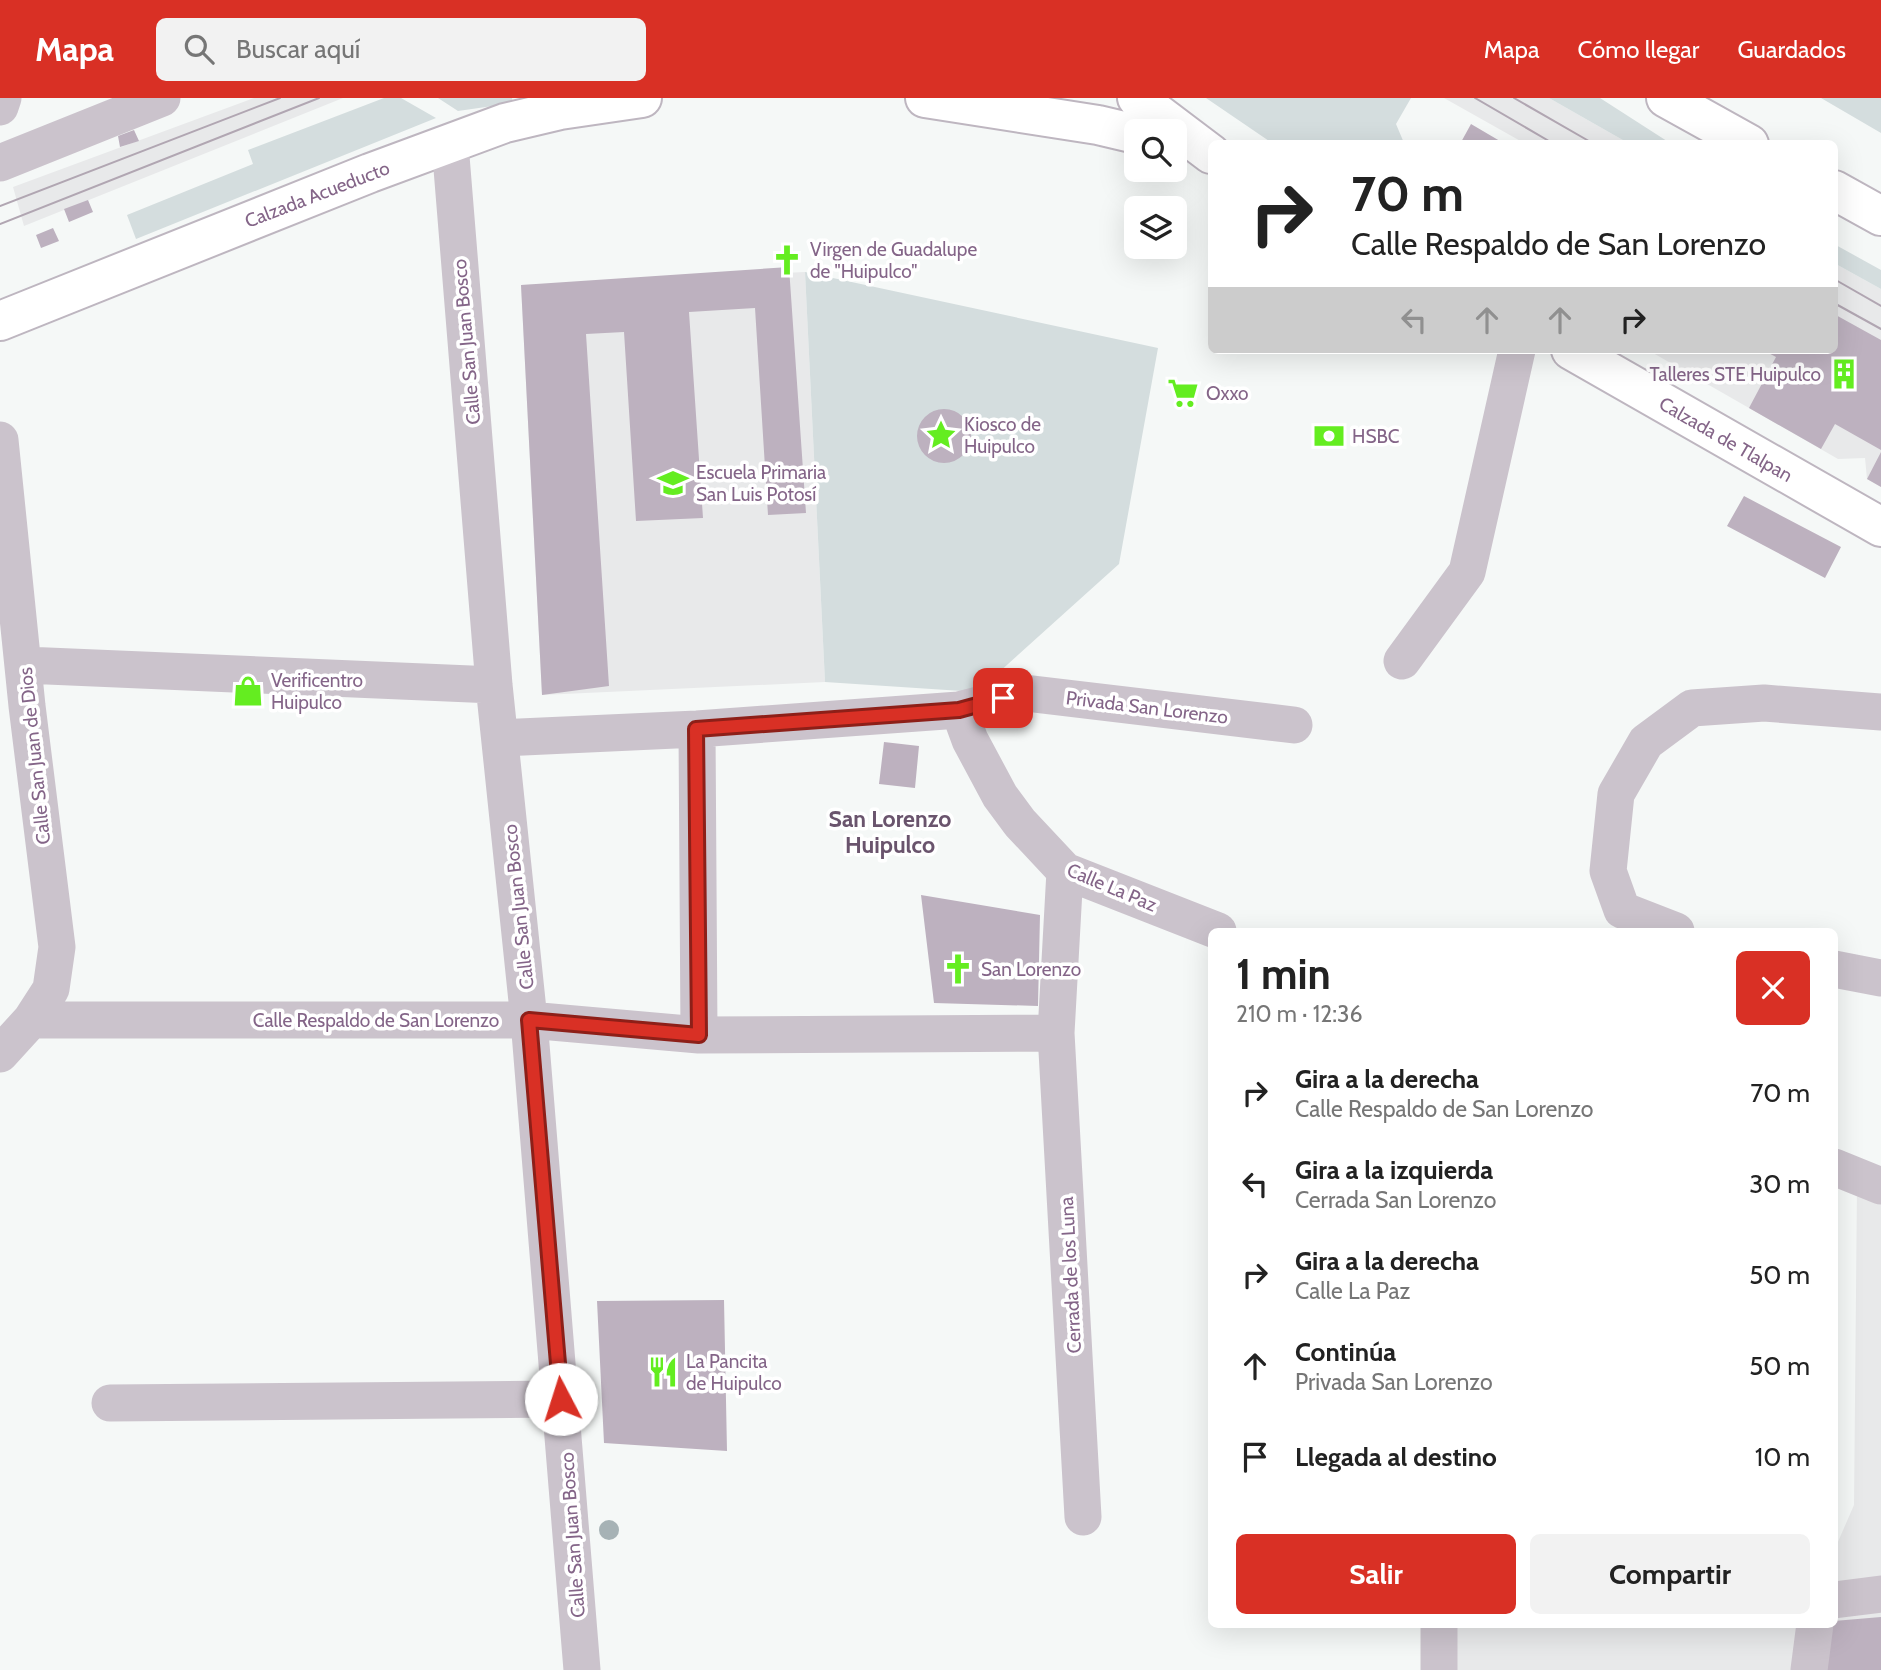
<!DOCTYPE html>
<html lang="es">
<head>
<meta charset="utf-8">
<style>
  body { margin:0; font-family:Cabin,sans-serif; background:#f2f2f2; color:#222; height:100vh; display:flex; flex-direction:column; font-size:26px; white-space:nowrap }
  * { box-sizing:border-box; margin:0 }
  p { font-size:23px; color:#767676 }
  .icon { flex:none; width:38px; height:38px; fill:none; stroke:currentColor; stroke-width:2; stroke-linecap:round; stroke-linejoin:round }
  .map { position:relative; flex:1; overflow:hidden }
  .sheet { position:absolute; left:1208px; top:830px; width:630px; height:700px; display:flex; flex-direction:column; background:#fff; border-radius:10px; box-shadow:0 7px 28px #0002 }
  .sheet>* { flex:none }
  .top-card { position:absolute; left:1208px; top:42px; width:630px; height:214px; border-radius:10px; box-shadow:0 7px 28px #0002; background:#fff; color:#222; overflow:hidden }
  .fabs { position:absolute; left:1124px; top:21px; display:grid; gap:14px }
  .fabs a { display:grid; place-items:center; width:63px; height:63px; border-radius:10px; background:#fff; box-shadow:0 7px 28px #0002; font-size:35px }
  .pin { position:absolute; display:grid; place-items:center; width:60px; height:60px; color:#fff; margin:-30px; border-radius:14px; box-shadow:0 4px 10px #0006 }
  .me { position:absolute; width:77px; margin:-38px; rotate:355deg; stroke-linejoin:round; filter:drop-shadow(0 0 5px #0008) }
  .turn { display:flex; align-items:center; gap:24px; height:147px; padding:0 28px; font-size:32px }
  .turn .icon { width:91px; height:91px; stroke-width:2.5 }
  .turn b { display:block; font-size:49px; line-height:60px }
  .lanes { display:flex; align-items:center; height:66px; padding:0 28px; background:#0003; justify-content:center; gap:35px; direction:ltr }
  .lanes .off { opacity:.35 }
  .round { display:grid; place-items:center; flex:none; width:74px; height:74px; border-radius:10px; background:#f2f2f2 }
  .head { display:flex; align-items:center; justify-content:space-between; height:119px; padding:0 28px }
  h1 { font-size:42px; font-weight:800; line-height:52px }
  .primary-button { display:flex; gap:14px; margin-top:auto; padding:14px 28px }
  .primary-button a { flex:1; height:80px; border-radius:10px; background:#d93025; color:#fff; font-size:28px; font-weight:800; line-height:80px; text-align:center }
  .primary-button a+a { background:#f2f2f2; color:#222 }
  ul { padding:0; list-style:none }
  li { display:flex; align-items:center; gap:21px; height:91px; padding:0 28px }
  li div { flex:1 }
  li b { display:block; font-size:26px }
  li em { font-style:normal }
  header { display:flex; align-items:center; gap:42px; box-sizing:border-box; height:98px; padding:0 35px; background:#d93025; color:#fff }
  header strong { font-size:33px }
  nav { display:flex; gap:38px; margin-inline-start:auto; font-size:24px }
  .search { width:490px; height:63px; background:#f2f2f2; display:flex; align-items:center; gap:18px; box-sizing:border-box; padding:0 24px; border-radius:10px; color:#767676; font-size:26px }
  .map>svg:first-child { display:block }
  .built { fill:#e8e9ea }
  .green { fill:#d4ddde }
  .building { fill:#bdb1bf }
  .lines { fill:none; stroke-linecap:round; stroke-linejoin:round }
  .major-casing { stroke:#beb6c0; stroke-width:42 }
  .minor { stroke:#cbc3cc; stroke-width:37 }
  .major { stroke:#fff; stroke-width:38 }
  .tram { stroke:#b1a6b2; stroke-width:2 }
  .tree { fill:#a6b2b5 }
  .route-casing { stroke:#8d1f18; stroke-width:18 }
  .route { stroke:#d93025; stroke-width:12 }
  .labels { text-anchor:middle; stroke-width:7; stroke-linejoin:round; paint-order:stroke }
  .street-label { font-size:19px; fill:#846588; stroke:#fff }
  .poi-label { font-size:19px; fill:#846588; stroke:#fff; text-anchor:start }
  .quarter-label { font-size:23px; font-weight:bold; fill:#6a546d; stroke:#fff }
</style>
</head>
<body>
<header>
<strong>Mapa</strong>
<div class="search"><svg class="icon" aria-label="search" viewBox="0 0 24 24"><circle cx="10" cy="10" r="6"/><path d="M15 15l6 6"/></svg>Buscar aquí</div>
<nav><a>Mapa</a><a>Cómo llegar</a><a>Guardados</a></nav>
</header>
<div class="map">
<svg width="1881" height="1572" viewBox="0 0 1881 1572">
  <rect width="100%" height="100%" fill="#f5f8f7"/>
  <path class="built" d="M254,0H343L24,128L13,89Z
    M1444,0H1549L1628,45H1524Z
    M1834,165L1881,191V389L1867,381L1865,360L1838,361L1653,255L1655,252H1834Z
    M805,174L825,584L542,597L521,187Z
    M1857,1090L1881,1099V1572H1454V1526H1834V1453L1854,1407Z"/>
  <path class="green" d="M384,0H401L436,20L136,141L127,117L253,66L248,52Z
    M438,0H512L513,5L458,13Z
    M1206,0H1411L1396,26L1404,45H1272Z
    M1549,0H1600L1670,45H1628Z
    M1821,0H1881V35Z
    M1834,146L1881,172V191L1834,165Z
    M805,174L1158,250L1119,466L977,594L825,584Z"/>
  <path class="building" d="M1471,26L1505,46H1460Z
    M134,32L139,43L120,49L118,38Z
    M88,102L93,114L69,124L64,111Z
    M53,130L59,143L41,150L36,137Z
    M789,169L806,415L768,417L755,210L689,214L703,420L636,423L624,234L586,236L609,588L542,597L521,187Z
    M1834,216L1881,242V352L1835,326L1821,351L1749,310L1776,259L1763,252H1834Z
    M917 338a27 27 0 1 1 54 0a27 27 0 1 1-54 0Z
    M1881,354V389L1867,381Z
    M1744,398L1841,449L1825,480L1727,428Z
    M884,644L919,648L915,690L879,686Z
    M921,797L1040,817L1038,908L934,905Z
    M724,1202L727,1353L604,1345L597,1203Z
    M1881,1519V1572H1827L1829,1526H1834V1523Z"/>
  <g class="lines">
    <g class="major-casing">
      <path id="major" d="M925,0L1098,27L1136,36
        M1137,0L1211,56
        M1666,0L1749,46
        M1834,92L1881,118
        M0,223L370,75L505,25L560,12L642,0
        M1571,252L1881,429"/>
    </g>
    <path class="minor" d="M0,9L3,0
      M450,46L494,587L529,922L582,1572
      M0,65L162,0
      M0,342L27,608L57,849L51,891L31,922L0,956
      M1402,563L1467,474L1517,252
      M24,567L494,587
      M959,612L970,642L1000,698L1020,725L1065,773L1218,833
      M697,631L699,937
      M500,640L697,631L959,612L1025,595L1294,627
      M1065,773L1056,935L1083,1419
      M1676,833L1622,812L1608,773L1616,696L1646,644L1692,610L1764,605L1881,614
      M1834,871L1881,880
      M31,922H529L699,937L1056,935
      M1834,1069L1881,1088
      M110,1305L561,1301
      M1834,1502L1881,1496
      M1439,1526V1572
      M1809,1572L1815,1526"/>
    <use href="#major" class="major"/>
    <path class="tram" d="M1475,0L1554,46
      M1514,0L1594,46
      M0,108L280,0
      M0,126L319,0
      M1834,181L1881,208
      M1834,205L1881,231"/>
  </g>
  <circle class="tree" cx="609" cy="1432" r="10"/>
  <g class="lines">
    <g class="route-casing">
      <path id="route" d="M561,1301L529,922L699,937L696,631L959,612L1003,600"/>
    </g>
    <use href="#route" class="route"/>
  </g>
  <defs>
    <g id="church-bare" transform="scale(2.415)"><path d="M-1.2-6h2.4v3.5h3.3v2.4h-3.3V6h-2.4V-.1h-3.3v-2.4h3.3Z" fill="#64ed20" stroke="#fff" stroke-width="2.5" paint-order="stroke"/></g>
    <g id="building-bare" transform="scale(2.415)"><path d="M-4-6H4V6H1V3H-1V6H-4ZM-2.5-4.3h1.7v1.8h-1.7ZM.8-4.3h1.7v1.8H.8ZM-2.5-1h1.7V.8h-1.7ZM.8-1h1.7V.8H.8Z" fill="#64ed20" stroke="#fff" stroke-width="2.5" paint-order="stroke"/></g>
    <g id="supermarket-bare" transform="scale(2.415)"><path d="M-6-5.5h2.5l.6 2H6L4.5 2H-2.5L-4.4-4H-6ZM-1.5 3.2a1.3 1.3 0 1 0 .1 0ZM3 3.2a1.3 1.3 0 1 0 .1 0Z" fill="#64ed20" stroke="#fff" stroke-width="2.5" paint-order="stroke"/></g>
    <g id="sight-bare" transform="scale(2.415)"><path d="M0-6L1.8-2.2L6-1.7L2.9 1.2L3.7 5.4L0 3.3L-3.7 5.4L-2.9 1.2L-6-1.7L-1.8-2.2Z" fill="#64ed20" stroke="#fff" stroke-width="2.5" paint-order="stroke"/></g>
    <g id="bank-bare" transform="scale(2.415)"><path d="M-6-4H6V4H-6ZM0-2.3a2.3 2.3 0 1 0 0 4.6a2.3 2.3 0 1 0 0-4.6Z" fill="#64ed20" stroke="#fff" stroke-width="2.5" paint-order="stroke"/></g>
    <g id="school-bare" transform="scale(2.415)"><path d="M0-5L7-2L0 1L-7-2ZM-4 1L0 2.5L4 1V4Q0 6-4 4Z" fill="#64ed20" stroke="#fff" stroke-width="2.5" paint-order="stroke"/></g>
    <g id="shop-bare" transform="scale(2.415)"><path d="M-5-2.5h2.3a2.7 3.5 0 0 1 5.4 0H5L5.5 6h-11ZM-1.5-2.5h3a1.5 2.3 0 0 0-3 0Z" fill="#64ed20" stroke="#fff" stroke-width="2.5" paint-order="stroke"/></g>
    <g id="restaurant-bare" transform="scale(2.415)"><path d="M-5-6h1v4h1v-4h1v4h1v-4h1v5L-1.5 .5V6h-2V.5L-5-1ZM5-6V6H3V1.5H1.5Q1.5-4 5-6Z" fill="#64ed20" stroke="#fff" stroke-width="2.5" paint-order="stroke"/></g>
  </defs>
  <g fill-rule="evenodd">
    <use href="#church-bare" x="787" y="162"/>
    <use href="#building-bare" x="1844" y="276"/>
    <use href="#supermarket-bare" x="1183" y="295"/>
    <use href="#sight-bare" x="941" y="337"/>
    <use href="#bank-bare" x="1329" y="338"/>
    <use href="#school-bare" x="673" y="385"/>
    <use href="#shop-bare" x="248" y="593"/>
    <use href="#church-bare" x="958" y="871"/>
    <use href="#restaurant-bare" x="663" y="1274"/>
  </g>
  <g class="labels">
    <g class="street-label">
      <text transform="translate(317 96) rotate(-21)" y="7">Calzada Acueducto</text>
      <text transform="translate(466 244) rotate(-95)" y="7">Calle San Juan Bosco</text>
      <text transform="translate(1726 341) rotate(30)" y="7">Calzada de Tlalpan</text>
      <text transform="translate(1147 609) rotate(7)" y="7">Privada San Lorenzo</text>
      <text transform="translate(34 658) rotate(-96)" y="7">Calle San Juan de Dios</text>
      <text transform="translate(1112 789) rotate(23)" y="7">Calle La Paz</text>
      <text transform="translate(518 809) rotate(-96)" y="7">Calle San Juan Bosco</text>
      <text x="376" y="929">Calle Respaldo de San Lorenzo</text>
      <text transform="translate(1070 1177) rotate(-93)" y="7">Cerrada de los Luna</text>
      <text transform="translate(572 1437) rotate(-94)" y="7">Calle San Juan Bosco</text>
    </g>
    <g class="poi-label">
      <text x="810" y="158">Virgen de Guadalupe<tspan x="810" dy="22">de "Huipulco"</tspan></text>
      <text x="1821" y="283" text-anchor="end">Talleres STE Huipulco</text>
      <text x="1206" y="302">Oxxo</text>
      <text x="964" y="333">Kiosco de<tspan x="964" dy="22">Huipulco</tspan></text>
      <text x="1352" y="345">HSBC</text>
      <text x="696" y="381">Escuela Primaria<tspan x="696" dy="22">San Luis Potosí</tspan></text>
      <text x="271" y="589">Verificentro<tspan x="271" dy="22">Huipulco</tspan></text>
      <text x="981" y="878">San Lorenzo</text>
      <text x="686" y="1270">La Pancita<tspan x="686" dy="22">de Huipulco</tspan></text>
    </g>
    <g class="quarter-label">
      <text x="890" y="729">San Lorenzo<tspan x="890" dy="26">Huipulco</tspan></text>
    </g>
  </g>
</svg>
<div class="fabs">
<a><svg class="icon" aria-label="search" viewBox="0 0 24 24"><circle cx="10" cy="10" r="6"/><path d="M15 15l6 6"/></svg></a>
<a><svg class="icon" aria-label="layers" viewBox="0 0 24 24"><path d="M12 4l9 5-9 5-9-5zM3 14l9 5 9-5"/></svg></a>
</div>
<div class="pin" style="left:1003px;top:600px;background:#d93025"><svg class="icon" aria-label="arrive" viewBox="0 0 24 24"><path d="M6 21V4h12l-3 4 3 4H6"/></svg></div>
<svg class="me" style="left:561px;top:1301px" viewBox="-20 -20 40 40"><circle r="19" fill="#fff"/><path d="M0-13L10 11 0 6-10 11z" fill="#d93025"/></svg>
<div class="top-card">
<div class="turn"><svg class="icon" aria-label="right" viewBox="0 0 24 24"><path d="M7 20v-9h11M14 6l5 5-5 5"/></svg><div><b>70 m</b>Calle Respaldo de San Lorenzo</div></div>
<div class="lanes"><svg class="icon off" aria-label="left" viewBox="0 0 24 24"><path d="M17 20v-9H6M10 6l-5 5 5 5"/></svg><svg class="icon off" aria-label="ahead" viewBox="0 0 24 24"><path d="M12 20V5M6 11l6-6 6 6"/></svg><svg class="icon off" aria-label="ahead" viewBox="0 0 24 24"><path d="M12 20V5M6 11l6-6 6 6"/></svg><svg class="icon" aria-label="right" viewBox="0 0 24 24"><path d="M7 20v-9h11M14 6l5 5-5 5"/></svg></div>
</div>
<section class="sheet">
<div class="head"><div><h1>1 min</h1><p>210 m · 12:36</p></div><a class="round" style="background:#d93025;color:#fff"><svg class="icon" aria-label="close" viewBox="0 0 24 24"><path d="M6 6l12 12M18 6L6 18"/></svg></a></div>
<ul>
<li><svg class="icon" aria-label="right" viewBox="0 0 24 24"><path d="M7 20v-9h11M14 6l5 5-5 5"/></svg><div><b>Gira a la derecha</b><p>Calle Respaldo de San Lorenzo</p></div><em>70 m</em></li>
<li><svg class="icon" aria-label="left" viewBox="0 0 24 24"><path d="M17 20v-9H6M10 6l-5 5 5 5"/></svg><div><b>Gira a la izquierda</b><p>Cerrada San Lorenzo</p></div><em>30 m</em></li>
<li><svg class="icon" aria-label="right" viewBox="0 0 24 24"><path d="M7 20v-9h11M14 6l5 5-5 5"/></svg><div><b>Gira a la derecha</b><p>Calle La Paz</p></div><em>50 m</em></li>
<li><svg class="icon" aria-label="ahead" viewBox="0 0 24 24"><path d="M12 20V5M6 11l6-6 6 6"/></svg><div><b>Continúa</b><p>Privada San Lorenzo</p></div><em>50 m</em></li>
<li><svg class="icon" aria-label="arrive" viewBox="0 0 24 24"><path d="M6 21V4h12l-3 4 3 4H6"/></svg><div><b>Llegada al destino</b></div><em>10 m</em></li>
</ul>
<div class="primary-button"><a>Salir</a><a>Compartir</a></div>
</section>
</div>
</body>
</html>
